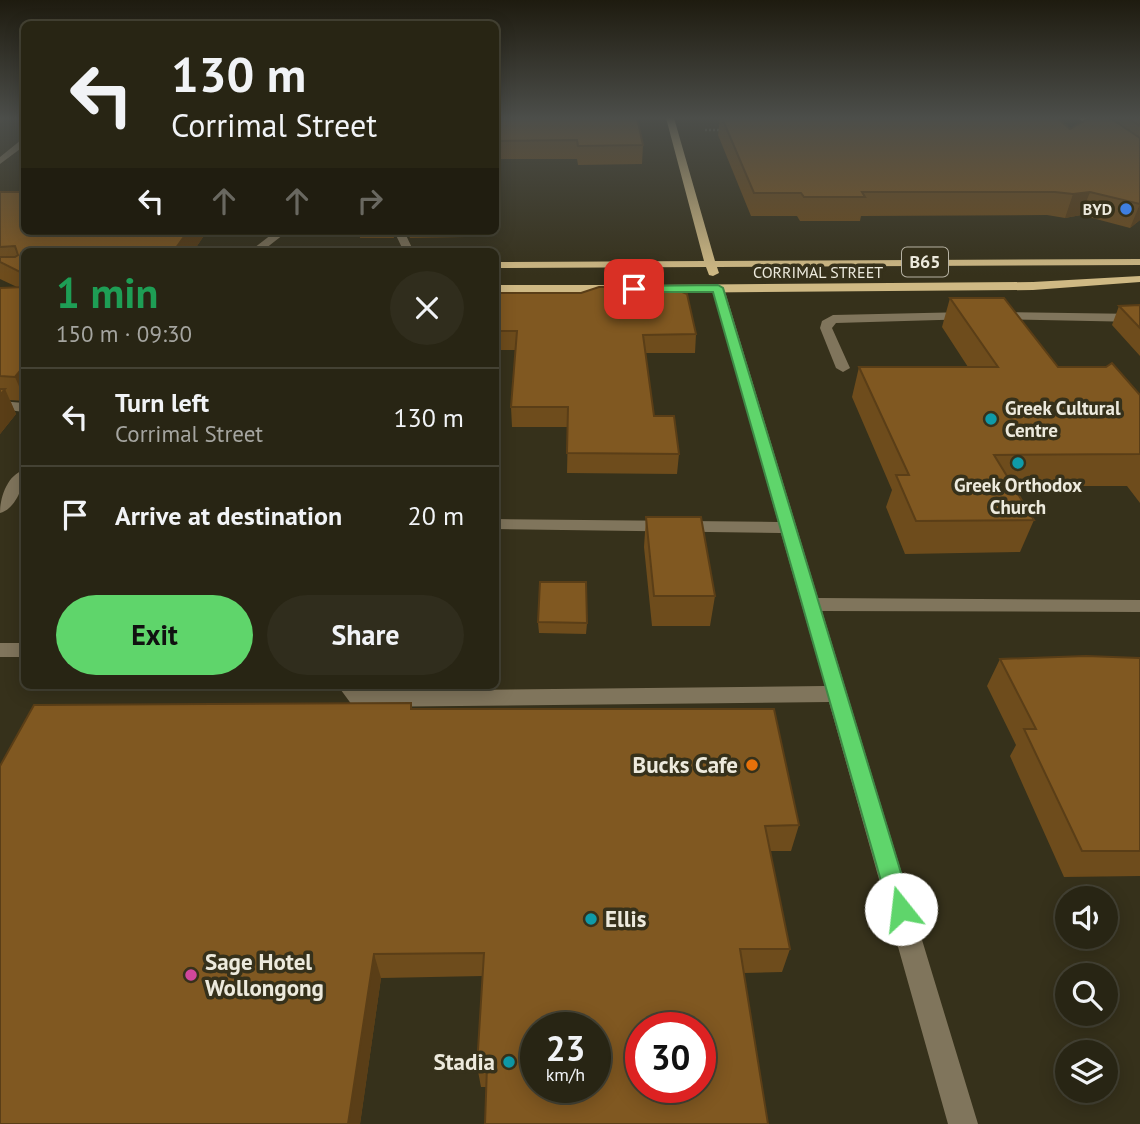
<!DOCTYPE html>
<html lang="en">
<head>
<meta charset="utf-8">
<style>
  body { margin:0; font-family:"PT Sans",sans-serif; background:#302d1d; color:#f1f3f6; height:100vh; display:flex; flex-direction:column; font-size:26px; white-space:nowrap }
  * { box-sizing:border-box; margin:0 }
  p { font-size:23px; color:#a5a5a0 }
  .icon { flex:none; width:38px; height:38px; fill:none; stroke:currentColor; stroke-width:2; stroke-linecap:round; stroke-linejoin:round }
  .map { position:relative; flex:1; overflow:hidden }
  .side { position:absolute; left:21px; top:248px; width:478px; height:441px; display:flex; flex-direction:column; background:#282514; border-radius:10px; box-shadow:0 4px 18px #0003,0 0 0 2px #444234 }
  .side>* { flex:none }
  .top-card { position:absolute; left:21px; top:21px; width:478px; height:214px; border-radius:10px; box-shadow:0 4px 18px #0003,0 0 0 2px #444234; background:#282514; color:#f1f3f6; overflow:hidden }
  .buttons { position:absolute; left:1055px; top:886px; display:grid; gap:14px }
  .buttons a { display:grid; place-items:center; width:63px; height:63px; border-radius:50%; background:#282514; box-shadow:0 4px 18px #0003,0 0 0 2px #444234; font-size:35px }
  .speed { position:absolute; left:520px; top:1012px; display:flex; gap:14px; font-size:35px; font-weight:700; text-align:center }
  .speed>* { display:grid; place-content:center; width:91px; height:91px; border-radius:50%; background:#282514; box-shadow:0 4px 18px #0003,0 0 0 2px #444234; line-height:1 }
  .speed small { font-size:18px; font-weight:400 }
  .speed .limit { border:10px solid #d22; background:#fff; color:#111 }
  .pin { position:absolute; display:grid; place-items:center; width:60px; height:60px; color:#fff; margin:-30px; border-radius:14px; box-shadow:0 4px 10px #0006 }
  .me { position:absolute; width:77px; margin:-38px; rotate:344deg; stroke-linejoin:round; filter:drop-shadow(0 0 5px #0008) }
  .turn { display:flex; align-items:center; gap:24px; height:147px; padding:0 35px; font-size:32px }
  .turn .icon { width:91px; height:91px; stroke-width:2.5 }
  .turn b { display:block; font-size:49px; line-height:60px }
  .lanes { display:flex; align-items:center; height:66px; padding:0 35px; background:#0003; justify-content:center; gap:35px; direction:ltr }
  .lanes .off { opacity:.35 }
  .round { display:grid; place-items:center; flex:none; width:74px; height:74px; border-radius:37px; background:#302d1d }
  .summary { display:flex; align-items:center; justify-content:space-between; height:119px; padding:0 35px }
  h1 { font-size:42px; font-weight:800; line-height:52px; color:#1e9e55 }
  .cta { display:flex; gap:14px; margin-top:auto; padding:14px 35px }
  .cta a { flex:1; height:80px; border-radius:42px; background:#5fd56b; color:#111; font-size:28px; font-weight:800; line-height:80px; text-align:center }
  .cta a+a { background:#302d1d; color:#f1f3f6 }
  ul { padding:0; list-style:none }
  li { display:flex; align-items:center; gap:21px; height:98px; padding:0 35px; border-top:2px solid #444234 }
  li div { flex:1 }
  li b { display:block; font-size:26px }
  li em { font-style:normal }
  .map>svg:first-child { display:block }
  .lines { fill:none; stroke-linecap:round; stroke-linejoin:round }
  .path { stroke:#716d5a; stroke-width:2.5; stroke-dasharray:2 2; stroke-linecap:butt }
  .minor { fill:#80755c; fill-rule:evenodd }
  .major { fill:#cfb984; fill-rule:evenodd }
  .wall { fill:#6e4c1c }
  .shaded-wall { fill:#5a3e17 }
  .building { fill:#805821; stroke:#5a3e17; stroke-width:2; fill-rule:evenodd }
  .route { fill:#5fd56b; stroke:#3e8a46; stroke-width:2 }
  .shop-dot { fill:#3f7fe0; stroke:#36311b; stroke-width:2.5 }
  .culture-dot { fill:#0f9aa8; stroke:#36311b; stroke-width:2.5 }
  .food-dot { fill:#e8710a; stroke:#36311b; stroke-width:2.5 }
  .hotel-dot { fill:#d1479c; stroke:#36311b; stroke-width:2.5 }
  .labels { text-anchor:middle; stroke-width:7; stroke-linejoin:round; paint-order:stroke }
  .far-poi-label { font-size:16px; font-weight:bold; fill:#edeadd; stroke:#36311b; text-anchor:end }
  .far-street-label { font-size:16px; fill:#edeadd; stroke:#36311b }
  .shield { fill:#36311b; stroke:#b6b2a3; stroke-width:2 }
  .shield-label { font-size:18px; font-weight:bold; fill:#edeadd }
  .poi-label { font-size:19px; font-weight:bold; fill:#edeadd; stroke:#36311b; text-anchor:start }
  .near-poi-label { font-size:23px; font-weight:bold; fill:#edeadd; stroke:#36311b; text-anchor:end }
</style>
</head>
<body>
<div class="map">
<svg width="1140" height="1124" viewBox="0 0 1140 1124">
  <rect width="100%" height="100%" fill="#36311b"/>
  <g class="lines">
    <path class="path" d="M705,130H724"/>
    <path class="minor" d="M21,140H24V146L0,164V157Z
      M276,231H288L261,252H249Z
      M394,231H404L414,252H404Z
      M718,284L724,288L818,598L1140,600V612L822,611L978,1124H948L829,702L359,707L352,705L338,686H360L364,691L825,686L781,533L495,529V519L778,522L712,288Z
      M969,312L973,313V319L836,323L832,328L850,368L843,372L836,368L820,328L822,321L833,315Z
      M997,312L1140,314V322L993,319V313Z
      M0,401L24,403V412L0,409Z
      M24,470C25,484 16,509 0,513C0,498 7,475 24,470Z
      M0,643H24V657H0Z"/>
    <path class="major" d="M666,118H674L715,261L1140,259V265L717,267L719,273L713,276L709,275L706,267L495,268V262L704,261Z
      M1078,118H1087L1140,156V163Z
      M1140,276V282L1033,290L650,293L644,289L650,285L1033,282Z
      M495,285H615L621,289L615,293H495Z"/>
  </g>
  <path class="wall" d="M495,118L643,145L642,164L578,165L577,159H495Z
    M720,118H1057L1070,129L1089,118H1140V220L1130,228L1081,215L1065,218L1047,215L861,216L860,221H800L797,216H751L718,135Z
    M0,192L24,231H207L193,252H24V401L10,400L16,414L0,434V288L17,287L0,279Z
    M359,231H393L394,238H360Z
    M406,231H467L466,237L410,238Z
    M950,298L1058,367L1140,395V503L1127,486H1013L1034,520L1020,552L905,554L886,507L892,490L852,397L859,367H968L942,327Z
    M1140,305V356L1112,325L1119,306Z
    M497,331L696,334L695,353H645L654,416L679,454L677,474L567,473L568,427H512L511,407L516,350H498Z
    M646,517L715,596L710,626H652L644,547Z
    M538,622L587,623L586,634L539,633Z
    M1140,658V876L1064,877L1010,756L1016,745L987,686L1000,659Z
    M412,709L799,825L791,851H770L790,949L782,972L744,973L486,1087H481L477,1066L483,976L381,978L360,1124H0Z"/>
  <path class="shaded-wall" d="M0,118H7L0,123Z
    M1090,192L1081,215L1065,218L1073,194Z
    M1140,204V220L1130,228Z
    M188,231H207L193,252H173Z
    M24,366V398L15,377Z
    M5,389L16,414L0,434V395Z
    M374,954L381,978L360,1124H348Z"/>
  <path class="building" d="M495,118H637L643,145L578,146L577,140L495,141Z
    M722,118H1057L1070,129L1089,118H1110L1140,138V204L1090,192L1073,194L1055,192H862L865,197H804L801,193H754Z
    M1128,118H1140V126Z
    M0,192H24V231H188L173,252H24V274L0,262V257H15L18,255L15,246L0,247Z
    M668,286L687,294L696,334L643,335L654,416H674L679,454L567,453L568,407H511L517,331H497L500,293H581L599,287Z
    M24,287V366L15,377L0,376V288Z
    M950,298H1004L1058,367H1106L1112,363L1140,395V454L994,455L1034,520L916,521L896,475H909L859,367H998Z
    M1140,305V328L1119,306Z
    M0,389H5L0,395Z
    M646,517H701L715,596H654Z
    M540,582H586L587,623L538,622Z
    M1086,656L1140,658V851H1082L1024,729H1036L1000,659Z
    M411,703V709H774L799,825L765,826L790,949H740L768,1124H485L487,1066H477L484,953L374,954L348,1124H0V766L34,705ZM536,1027H595V1087H536ZM640,1027H700V1087H640Z"/>
  <linearGradient id="sky" x2="0" y2="1"><stop stop-color="#1e1b0f"/><stop offset="0.43" stop-color="#4c4e4a"/><stop offset="1" stop-color="#4c4e4a" stop-opacity="0"/></linearGradient>
  <rect width="1140" height="275" fill="url(#sky)"/>
  <path class="route" d="M718,285L723,288L912,909L909,917L901,920L893,917L889,909L713,292H634L629,289L634,286Z"/>
  <circle class="shop-dot" cx="1126" cy="209" r="7"/>
  <g class="culture-dot">
    <circle cx="991" cy="419" r="7"/>
    <circle cx="1018" cy="463" r="7"/>
    <circle cx="591" cy="919" r="7"/>
    <circle cx="509" cy="1062" r="7"/>
  </g>
  <circle class="food-dot" cx="752" cy="765" r="7"/>
  <circle class="hotel-dot" cx="191" cy="975" r="7"/>
  <g class="labels">
    <g class="far-poi-label">
      <text x="1112" y="215">BYD</text>
    </g>
    <g class="far-street-label">
      <text x="818" y="278">CORRIMAL STREET</text>
    </g>
    <rect class="shield" x="902" y="247.5" width="46" height="29" rx="5"/>
    <g class="shield-label">
      <text x="925" y="268">B65</text>
    </g>
    <g class="poi-label">
      <text x="1005" y="415">Greek Cultural<tspan x="1005" dy="22">Centre</tspan></text>
      <text x="1018" y="492" text-anchor="middle">Greek Orthodox<tspan x="1018" dy="22">Church</tspan></text>
    </g>
    <g class="near-poi-label">
      <text x="738" y="773">Bucks Cafe</text>
      <text x="605" y="927" text-anchor="start">Ellis</text>
      <text x="205" y="970" text-anchor="start">Sage Hotel<tspan x="205" dy="26">Wollongong</tspan></text>
      <text x="495" y="1070">Stadia</text>
    </g>
  </g>
</svg>
<div class="buttons">
<a><svg class="icon" aria-label="sound" viewBox="0 0 24 24"><path d="M4 9h4l5-4v14l-5-4H4zM17 9q2 3 0 6"/></svg></a>
<a><svg class="icon" aria-label="search" viewBox="0 0 24 24"><circle cx="10" cy="10" r="6"/><path d="M15 15l6 6"/></svg></a>
<a><svg class="icon" aria-label="layers" viewBox="0 0 24 24"><path d="M12 4l9 5-9 5-9-5zM3 14l9 5 9-5"/></svg></a>
</div>
<div class="speed"><div>23<small>km/h</small></div><div class="limit">30</div></div>
<div class="pin" style="left:634px;top:289px;background:#d93025"><svg class="icon" aria-label="arrive" viewBox="0 0 24 24"><path d="M6 21V4h12l-3 4 3 4H6"/></svg></div>
<svg class="me" style="left:901px;top:909px" viewBox="-20 -20 40 40"><circle r="19" fill="#fff"/><path d="M0-13L10 11 0 6-10 11z" fill="#5fd56b"/></svg>
<div class="top-card">
<div class="turn"><svg class="icon" aria-label="left" viewBox="0 0 24 24"><path d="M17 20v-9H6M10 6l-5 5 5 5"/></svg><div><b>130 m</b>Corrimal Street</div></div>
<div class="lanes"><svg class="icon" aria-label="left" viewBox="0 0 24 24"><path d="M17 20v-9H6M10 6l-5 5 5 5"/></svg><svg class="icon off" aria-label="ahead" viewBox="0 0 24 24"><path d="M12 20V5M6 11l6-6 6 6"/></svg><svg class="icon off" aria-label="ahead" viewBox="0 0 24 24"><path d="M12 20V5M6 11l6-6 6 6"/></svg><svg class="icon off" aria-label="right" viewBox="0 0 24 24"><path d="M7 20v-9h11M14 6l5 5-5 5"/></svg></div>
</div>
<section class="side">
<div class="summary"><div><h1>1 min</h1><p>150 m · 09:30</p></div><a class="round"><svg class="icon" aria-label="close" viewBox="0 0 24 24"><path d="M6 6l12 12M18 6L6 18"/></svg></a></div>
<ul>
<li><svg class="icon" aria-label="left" viewBox="0 0 24 24"><path d="M17 20v-9H6M10 6l-5 5 5 5"/></svg><div><b>Turn left</b><p>Corrimal Street</p></div><em>130 m</em></li>
<li><svg class="icon" aria-label="arrive" viewBox="0 0 24 24"><path d="M6 21V4h12l-3 4 3 4H6"/></svg><div><b>Arrive at destination</b></div><em>20 m</em></li>
</ul>
<div class="cta"><a>Exit</a><a>Share</a></div>
</section>
</div>
</body>
</html>
